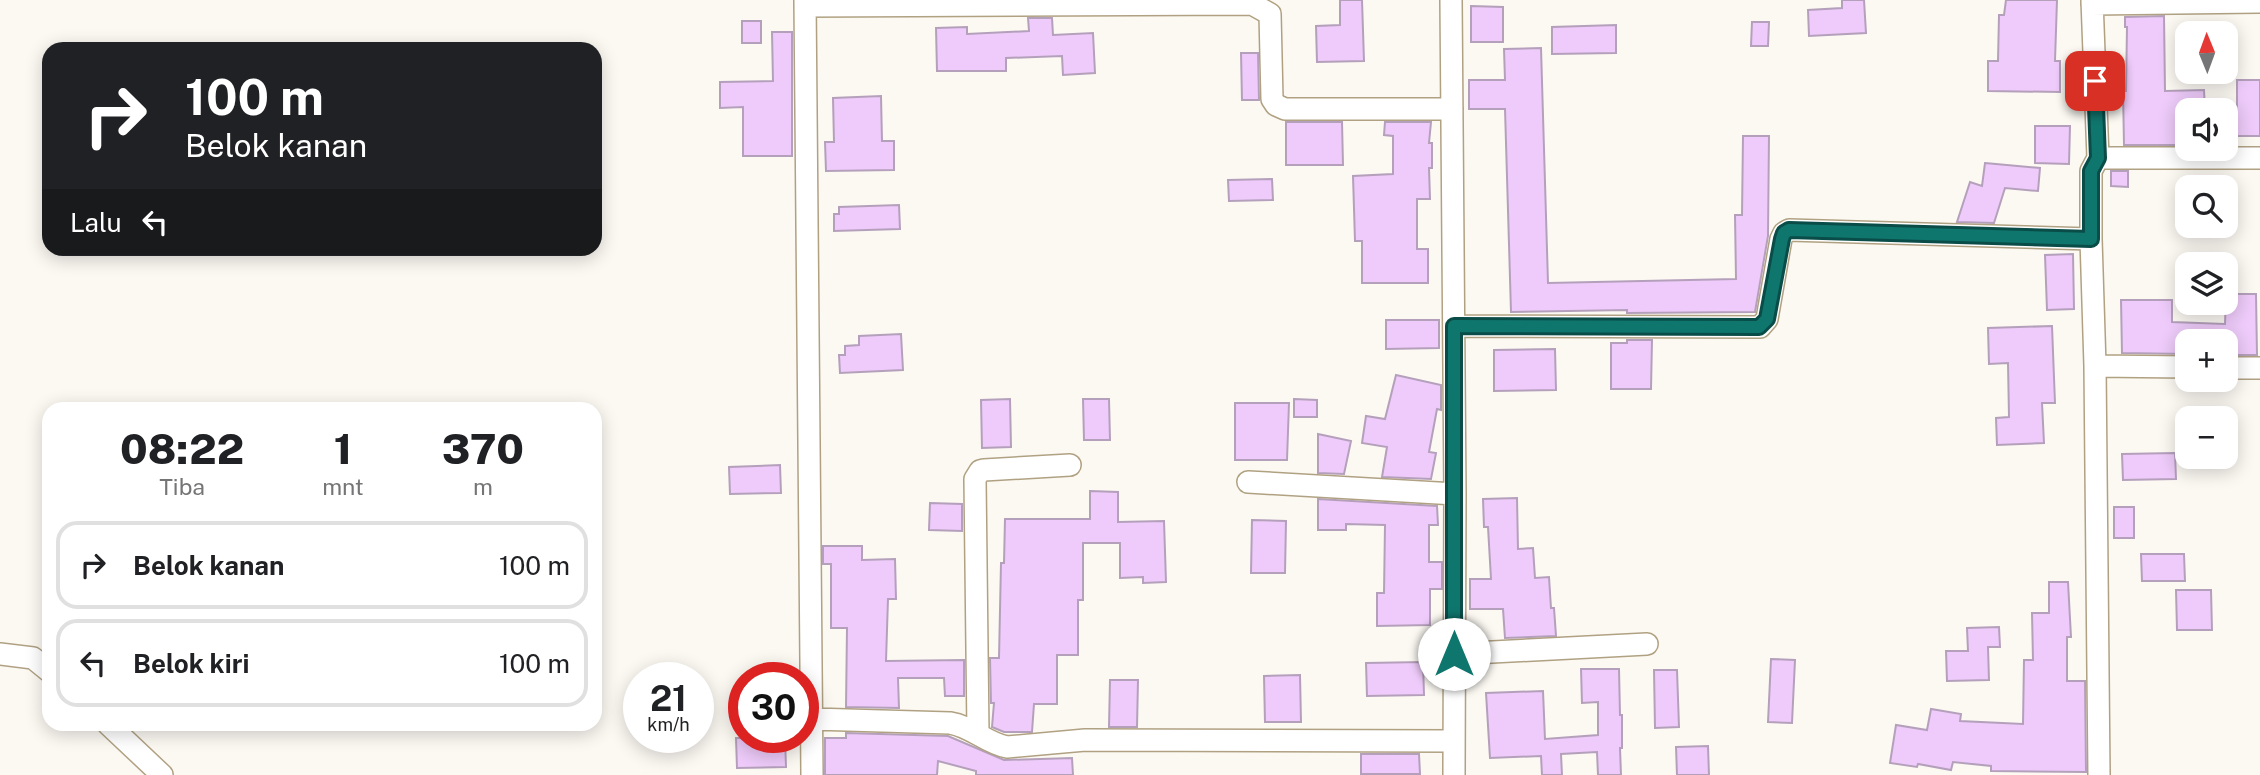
<!DOCTYPE html>
<html lang="id">
<head>
<meta charset="utf-8">
<style>
  body { margin:0; font-family:"Public Sans",sans-serif; background:#f2f2f2; color:#202124; height:100vh; display:flex; flex-direction:column; font-size:26px; white-space:nowrap }
  * { box-sizing:border-box; margin:0 }
  p { font-size:23px; color:#757577 }
  .icon { flex:none; width:38px; height:38px; fill:none; stroke:currentColor; stroke-width:2; stroke-linecap:round; stroke-linejoin:round }
  .map { position:relative; flex:1; overflow:hidden }
  .side { position:absolute; left:42px; top:402px; width:560px; height:329px; display:flex; flex-direction:column; background:#fff; border-radius:21px; box-shadow:0 4px 18px #0003 }
  .side>* { flex:none }
  .guide { position:absolute; left:42px; top:42px; width:560px; height:214px; border-radius:21px; box-shadow:0 4px 18px #0003; background:#202124; color:#fff; overflow:hidden }
  .needle { width:46px; rotate:359deg }
  .fabs { position:absolute; left:2175px; top:21px; display:grid; gap:14px }
  .fabs a { display:grid; place-items:center; width:63px; height:63px; border-radius:14px; background:#fff; box-shadow:0 4px 18px #0003; font-size:35px }
  .speed { position:absolute; left:623px; top:662px; display:flex; gap:14px; font-size:35px; font-weight:700; text-align:center }
  .speed>* { display:grid; place-content:center; width:91px; height:91px; border-radius:50%; background:#fff; box-shadow:0 4px 18px #0003; line-height:1 }
  .speed small { font-size:18px; font-weight:400 }
  .speed .limit { border:10px solid #d22; background:#fff; color:#111 }
  .pin { position:absolute; display:grid; place-items:center; width:60px; height:60px; color:#fff; margin:-30px; border-radius:14px; box-shadow:0 4px 10px #0006 }
  .me { position:absolute; width:77px; margin:-38px; rotate:0deg; stroke-linejoin:round; filter:drop-shadow(0 0 5px #0008) }
  .turn { display:flex; align-items:center; gap:24px; height:147px; padding:0 28px; font-size:32px }
  .turn .icon { width:91px; height:91px; stroke-width:2.5 }
  .turn b { display:block; font-size:49px; line-height:60px }
  .then { display:flex; align-items:center; height:66px; padding:0 28px; background:#0003; gap:14px; font-size:26px }
  .eta { display:flex; justify-content:space-evenly; align-items:center; height:119px; text-align:center }
  .eta b { font-size:42px; font-weight:800; line-height:49px }
  ul { padding:0; list-style:none }
  li { display:flex; align-items:center; gap:21px; height:88px; margin:0 14px 10px; padding:0 14px; border:4px solid #e0e0e0; border-radius:21px }
  li div { flex:1 }
  li b { display:block; font-size:26px }
  li em { font-style:normal }
  .map>svg:first-child { display:block }
  .building { fill:#eecbfa; stroke:#b5a0bc; stroke-width:2 }
  .lines { fill:none; stroke-linecap:round; stroke-linejoin:round }
  .minor-casing { stroke:#b0a182; stroke-width:24 }
  .minor { stroke:#fff; stroke-width:21 }
  .route-casing { stroke:#0a4d48; stroke-width:18 }
  .route { stroke:#0f766e; stroke-width:12 }
</style>
</head>
<body>
<div class="map">
<svg width="2260" height="775" viewBox="0 0 2260 775">
  <rect width="100%" height="100%" fill="#fcf9f3"/>
  <path class="building" d="M1340,0H1362L1364,61L1317,62L1316,26L1340,25Z
    M1842,0H1864L1866,33L1809,36L1808,10L1842,8Z
    M2006,0H2057L2055,61H2060V92L1988,91V61H1998L1999,15H2004Z
    M1471,6L1503,7V42H1471Z
    M2164,16L2165,91L2204,90L2205,110H2188V145H2124L2123,91H2126L2127,27H2125V17Z
    M1028,18H1052L1053,35L1093,33L1095,73L1063,75L1062,56L1006,58V71H937L936,28L967,27V34L1029,31Z
    M742,21H761V43H742Z
    M1752,22H1769L1768,46H1751Z
    M1616,25V53L1552,54V27Z
    M772,32H792V156H743V107L720,108V82L773,81Z
    M1541,48L1548,283L1736,279L1735,215H1742L1743,136H1769L1768,236L1755,312L1627,313V310L1511,312L1505,109H1469V80H1505L1504,49Z
    M1241,53H1258L1259,100H1242Z
    M2237,80H2260V136H2237Z
    M881,96L882,141H894V170L826,171L825,142H834L833,98Z
    M1286,122H1342L1343,165H1286Z
    M1385,122H1431L1429,143H1432V168H1429L1430,199H1417V249H1428V283H1362V241H1355L1353,176L1393,174V136L1384,135Z
    M2035,126H2070L2069,164L2035,163Z
    M1985,163L2040,168L2038,191L2005,188L1994,223L1957,222L1970,182L1982,186Z
    M2111,171H2128V187L2111,186Z
    M1272,179L1273,200L1229,201L1228,180Z
    M899,205L900,229L834,231V214H839V207Z
    M2073,254L2074,309L2047,310L2045,255Z
    M2226,294H2256L2257,355H2226V341H2188V354L2122,353L2121,300H2172V322L2225,324Z
    M1386,320H1439V348L1386,349Z
    M2052,326L2055,403H2042L2044,443L1997,445L1996,418L2009,417L2008,363L1989,364L1988,328Z
    M901,334L903,370L840,373L839,355H845V346L859,345V336Z
    M1627,340H1652L1651,389H1611V343H1627Z
    M1555,349L1556,390L1494,391V350Z
    M1396,375L1441,385V410L1437,409L1429,452L1436,453L1431,479L1382,477L1387,447L1362,443L1366,416L1385,419Z
    M1010,399L1011,447L982,448L981,400Z
    M1083,399H1109L1110,440H1084Z
    M1294,399L1317,400V417H1294Z
    M1235,403H1289L1287,460H1235Z
    M1318,434L1351,441L1344,474L1318,473Z
    M2175,453L2176,479L2123,480L2122,454Z
    M780,465L781,493L730,494L729,467Z
    M1090,491L1118,492V522L1164,521L1166,582L1143,583V577L1120,578V543H1083V600H1078V655H1057V704H1034L1032,732H1004L992,727L994,703H991L990,658H999L1001,563H1004L1005,519H1090Z
    M1517,498L1518,549L1533,548L1535,578L1549,577L1551,608H1554L1556,636L1505,638L1503,609H1470V579H1491L1488,527H1484L1483,499Z
    M1318,499L1437,506L1438,525H1429V562H1442V589H1430V625L1377,626V593H1384L1385,525L1346,524V530H1318Z
    M930,503L962,504V531L929,530Z
    M2114,507H2134V538H2114Z
    M1252,520L1286,521L1285,573H1251Z
    M823,546H862V560L895,559L896,599H888L886,661L964,660V696H945L944,678H898L899,708L846,707L847,628H831V564H823Z
    M2141,554H2184L2185,581H2142Z
    M2049,582H2068L2071,637H2067V681H2085L2086,772L1991,771V766L1953,762L1951,770L1918,764L1917,767L1890,763L1896,725L1927,730L1931,709L1961,714L1960,721L2023,724L2024,660H2033L2032,613H2049Z
    M2176,590H2211L2212,630H2177Z
    M1999,627L2000,647H1988L1989,680L1947,681L1946,651H1968L1967,628Z
    M1771,659L1795,660L1792,723L1768,722Z
    M1423,662L1424,695L1367,696L1366,663Z
    M1581,669H1619L1620,715H1622V748H1620L1621,775H1598L1597,752L1561,754L1562,775H1542L1541,756L1490,758L1486,693L1543,691L1545,739L1598,735V702L1582,703Z
    M1654,670H1677L1679,727L1655,728Z
    M1300,675L1301,722H1265L1264,676Z
    M1110,680H1138L1137,727H1109Z
    M846,733L948,736L1004,760L1072,758L1073,775H976V771L938,761L937,775H825V738H846Z
    M736,738H785L786,767L737,768Z
    M1708,746L1709,775H1677L1676,747Z
    M1361,754H1419L1420,774H1361Z"/>
  <g class="lines">
    <g class="minor-casing">
      <path id="minor" d="M805,0L812,775
        M1451,0L1455,494L1454,775
        M2092,0L2098,158L2091,171V239L2095,366L2099,775
        M2092,4L2260,2
        M805,6L1252,4L1270,14L1272,99L1276,105L1285,109H1452
        M2098,158H2260
        M1454,326L1760,327L1767,319L1781,239L1784,233L1789,230L2091,239
        M2095,366L2188,367
        M2226,368H2260
        M1248,482L1455,494
        M0,654L33,658L49,671
        M1454,654L1647,644
        M813,719L950,723C971,726 986,743 1007,747L1085,740L1454,741
        M108,724L162,775
        M978,734L975,479L980,471L984,470L1070,465"/>
    </g>
    <use href="#minor" class="minor"/>
  </g>
  <g class="lines">
    <g class="route-casing">
      <path id="route" d="M1454,654V326L1759,327L1767,319L1782,239L1784,233L1789,230L2091,239V171L2098,158L2095,81"/>
    </g>
    <use href="#route" class="route"/>
  </g>
</svg>
<div class="fabs">
<a><svg class="needle" viewBox="-14 -14 28 28"><path d="M0-13l5 13h-10z" fill="#e53935"/><path d="M0 13l5-13h-10z" fill="#757577"/></svg></a>
<a><svg class="icon" aria-label="sound" viewBox="0 0 24 24"><path d="M4 9h4l5-4v14l-5-4H4zM17 9q2 3 0 6"/></svg></a>
<a><svg class="icon" aria-label="search" viewBox="0 0 24 24"><circle cx="10" cy="10" r="6"/><path d="M15 15l6 6"/></svg></a>
<a><svg class="icon" aria-label="layers" viewBox="0 0 24 24"><path d="M12 4l9 5-9 5-9-5zM3 14l9 5 9-5"/></svg></a>
<a>+</a>
<a>−</a>
</div>
<div class="speed"><div>21<small>km/h</small></div><div class="limit">30</div></div>
<div class="pin" style="left:2095px;top:81px;background:#d93025"><svg class="icon" aria-label="arrive" viewBox="0 0 24 24"><path d="M6 21V4h12l-3 4 3 4H6"/></svg></div>
<svg class="me" style="left:1454px;top:654px" viewBox="-20 -20 40 40"><circle r="19" fill="#fff"/><path d="M0-13L10 11 0 6-10 11z" fill="#0f766e"/></svg>
<div class="guide">
<div class="turn"><svg class="icon" aria-label="right" viewBox="0 0 24 24"><path d="M7 20v-9h11M14 6l5 5-5 5"/></svg><div><b>100 m</b>Belok kanan</div></div>
<div class="then">Lalu<svg class="icon" aria-label="left" viewBox="0 0 24 24"><path d="M17 20v-9H6M10 6l-5 5 5 5"/></svg></div>
</div>
<section class="side">
<div class="eta">
<div><b>08:22</b><p>Tiba</p></div>
<div><b>1</b><p>mnt</p></div>
<div><b>370</b><p>m</p></div>
</div>
<ul>
<li><svg class="icon" aria-label="right" viewBox="0 0 24 24"><path d="M7 20v-9h11M14 6l5 5-5 5"/></svg><div><b>Belok kanan</b></div><em>100 m</em></li>
<li><svg class="icon" aria-label="left" viewBox="0 0 24 24"><path d="M17 20v-9H6M10 6l-5 5 5 5"/></svg><div><b>Belok kiri</b></div><em>100 m</em></li>
</ul>
</section>
</div>
</body>
</html>
